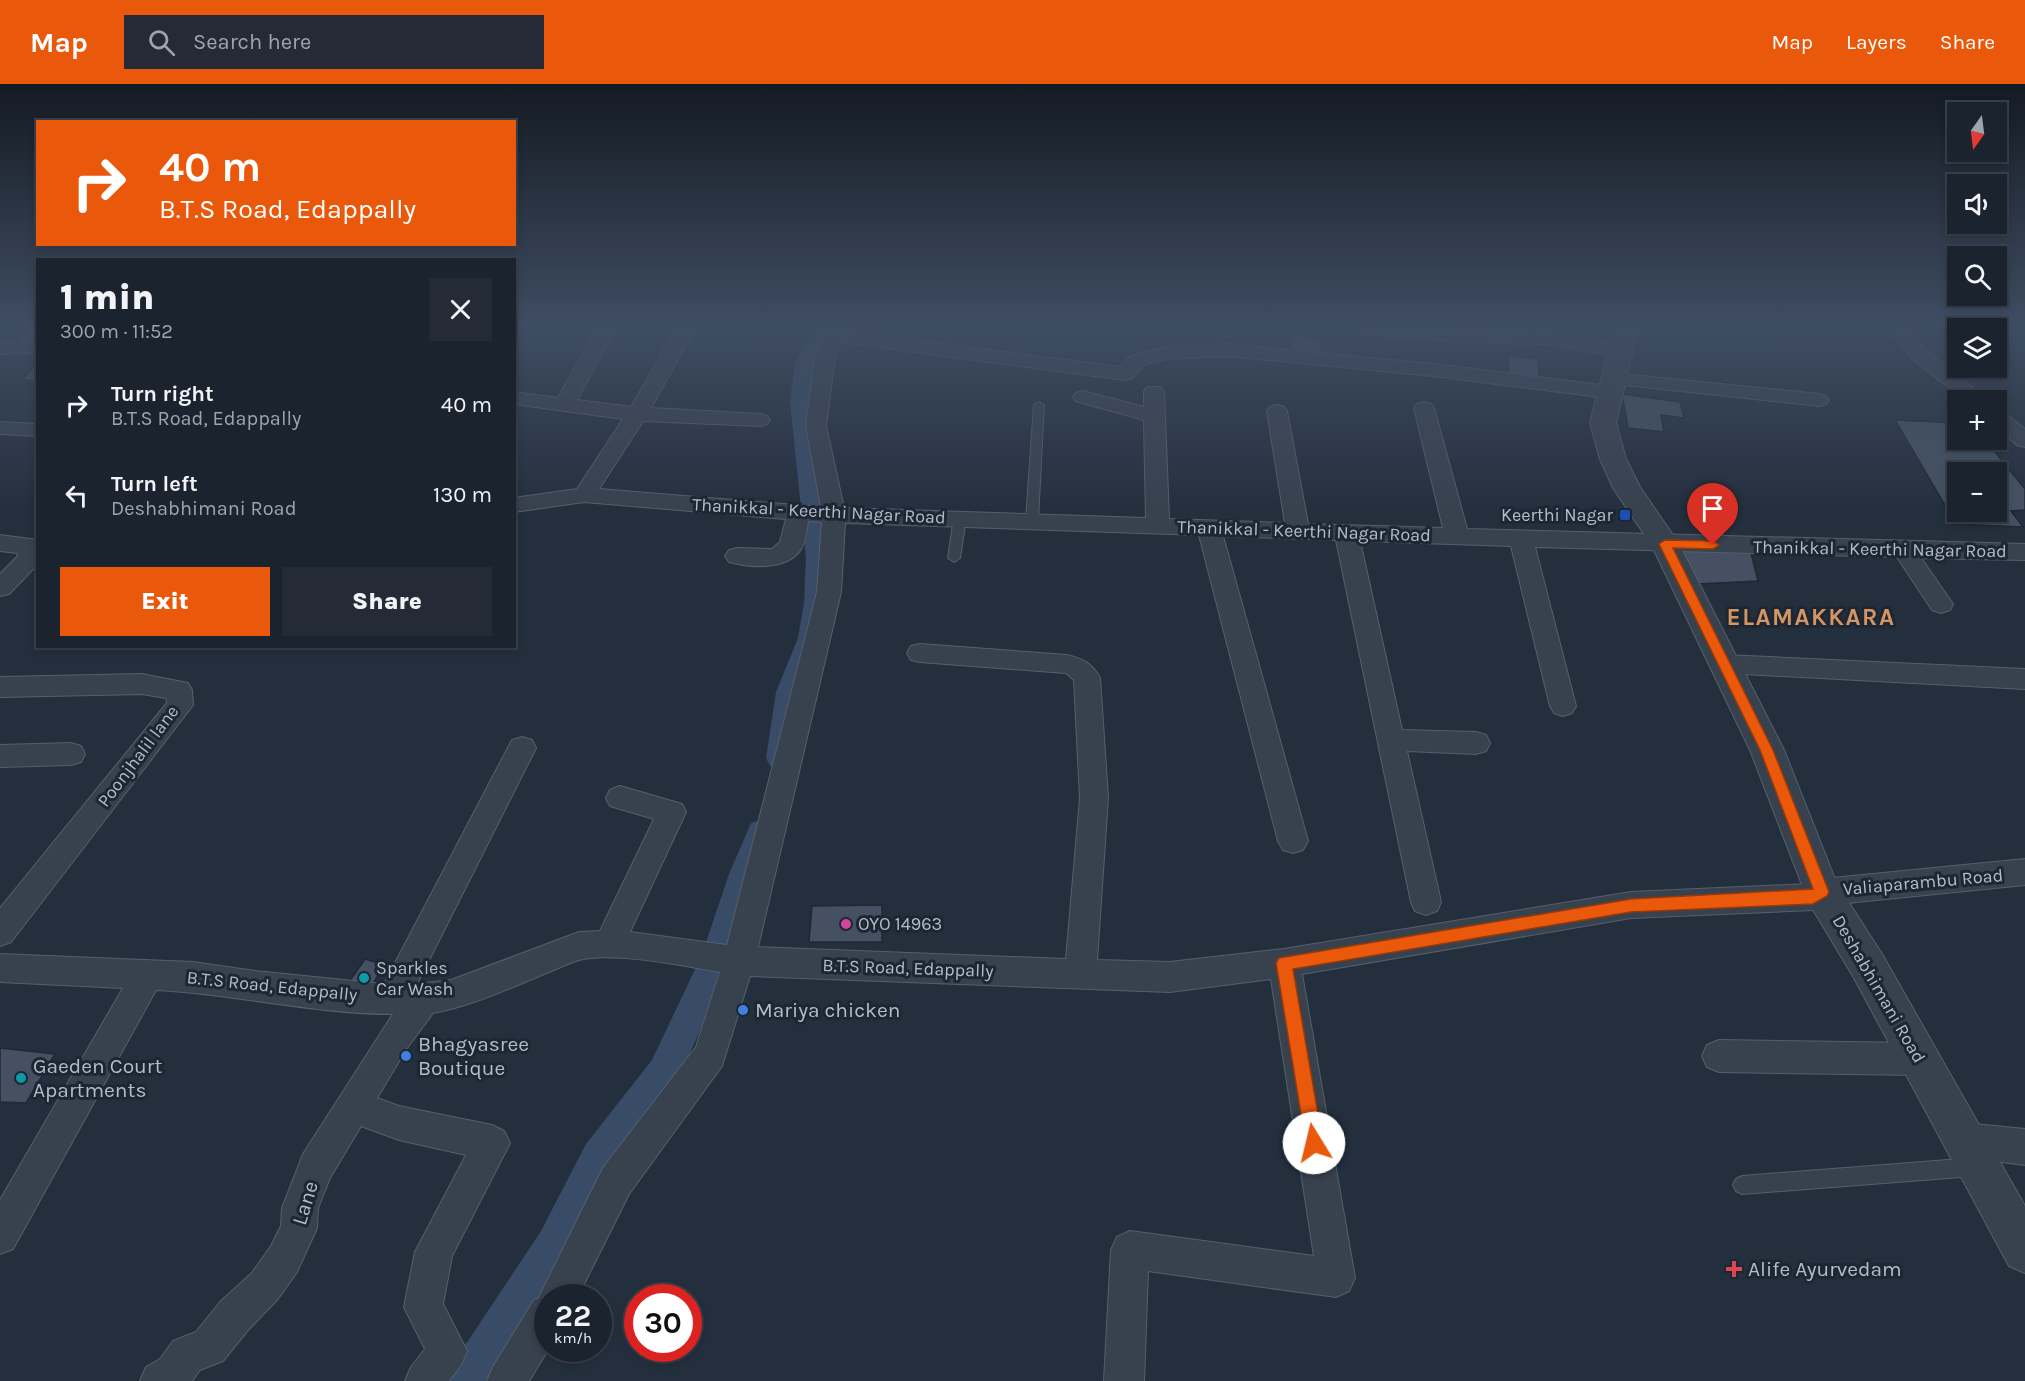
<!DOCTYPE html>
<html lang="en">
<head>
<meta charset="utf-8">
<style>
  body { margin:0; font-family:Karla,sans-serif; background:#242b36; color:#f1f3f6; height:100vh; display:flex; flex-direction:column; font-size:22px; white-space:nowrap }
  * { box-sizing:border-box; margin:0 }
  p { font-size:20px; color:#a0a4aa }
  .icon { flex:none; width:33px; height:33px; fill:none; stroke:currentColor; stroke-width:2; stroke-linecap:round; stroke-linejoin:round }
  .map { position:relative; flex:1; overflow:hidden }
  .drawer { position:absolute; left:36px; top:174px; width:480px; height:390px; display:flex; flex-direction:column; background:#1b232e; border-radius:0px; box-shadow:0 3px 9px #0003,0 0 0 2px #39404a }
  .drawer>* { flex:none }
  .guide { position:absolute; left:36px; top:36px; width:480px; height:126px; border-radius:0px; box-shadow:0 3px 9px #0003,0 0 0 2px #39404a; background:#ea580c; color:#fff; overflow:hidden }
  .needle { width:39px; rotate:194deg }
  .buttons { position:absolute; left:1947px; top:18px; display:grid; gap:12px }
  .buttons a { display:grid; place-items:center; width:60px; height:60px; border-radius:0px; background:#1b232e; box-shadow:0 3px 9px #0003,0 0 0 2px #39404a; font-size:30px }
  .speed { position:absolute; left:534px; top:1200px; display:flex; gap:12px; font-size:30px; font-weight:700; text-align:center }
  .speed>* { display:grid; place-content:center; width:78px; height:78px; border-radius:50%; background:#1b232e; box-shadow:0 3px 9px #0003,0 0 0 2px #39404a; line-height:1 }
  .speed small { font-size:15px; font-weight:400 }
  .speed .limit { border:9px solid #d22; background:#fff; color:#111 }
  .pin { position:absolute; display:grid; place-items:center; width:51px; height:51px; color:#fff; margin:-62px -26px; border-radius:50% 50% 50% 0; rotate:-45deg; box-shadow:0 0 6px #0007 }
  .pin .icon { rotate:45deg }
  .me { position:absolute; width:66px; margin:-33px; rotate:351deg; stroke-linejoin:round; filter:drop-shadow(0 0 4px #0008) }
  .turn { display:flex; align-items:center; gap:21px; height:126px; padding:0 24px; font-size:27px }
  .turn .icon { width:78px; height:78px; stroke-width:2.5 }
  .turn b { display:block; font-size:42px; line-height:51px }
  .round { display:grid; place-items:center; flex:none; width:63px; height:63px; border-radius:0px; background:#242b36 }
  .headline { display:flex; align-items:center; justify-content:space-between; height:102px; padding:0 24px }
  h1 { font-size:36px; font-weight:800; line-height:45px }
  .action { display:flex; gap:12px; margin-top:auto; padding:12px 24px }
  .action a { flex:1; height:69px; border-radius:0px; background:#ea580c; color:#fff; font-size:24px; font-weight:800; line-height:69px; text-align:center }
  .action a+a { background:#242b36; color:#f1f3f6 }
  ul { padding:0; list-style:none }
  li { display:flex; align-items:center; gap:18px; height:90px; padding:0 24px }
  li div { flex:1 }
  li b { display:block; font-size:22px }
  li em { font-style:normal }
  header { display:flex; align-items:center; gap:36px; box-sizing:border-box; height:84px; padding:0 30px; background:#ea580c; color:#fff }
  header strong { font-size:28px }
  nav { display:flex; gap:33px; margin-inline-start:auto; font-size:21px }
  .search { width:420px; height:54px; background:#242b36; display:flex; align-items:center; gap:15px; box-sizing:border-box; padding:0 21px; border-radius:0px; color:#a0a4aa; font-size:22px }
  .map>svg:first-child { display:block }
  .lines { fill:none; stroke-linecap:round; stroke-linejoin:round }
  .canal { fill:#394c67; fill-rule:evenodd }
  .building { fill:#455162; stroke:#1f2835; stroke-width:1.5; fill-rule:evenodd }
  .service-casing { stroke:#565f6c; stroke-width:2 }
  .minor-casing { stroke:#565f6c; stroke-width:2 }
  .tertiary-casing { stroke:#565f6c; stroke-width:2 }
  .service { fill:#38414e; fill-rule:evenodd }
  .minor { fill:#38414e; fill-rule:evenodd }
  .tertiary { fill:#38414e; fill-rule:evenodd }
  .route { fill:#ea580c; stroke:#983908; stroke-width:1.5 }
  .transit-dot { fill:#1a4fb4; stroke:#1d2633; stroke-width:2 }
  .hotel-dot { fill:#d1479c; stroke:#1d2633; stroke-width:2 }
  .culture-dot { fill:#0f9aa8; stroke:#1d2633; stroke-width:2 }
  .shop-dot { fill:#3f7fe0; stroke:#1d2633; stroke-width:2 }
  .health-dot { fill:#e0444e; stroke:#1d2633; stroke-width:2 }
  .labels { text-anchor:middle; stroke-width:6; stroke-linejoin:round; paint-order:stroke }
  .street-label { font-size:18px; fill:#b4bcc9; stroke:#1d2633 }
  .poi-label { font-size:18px; fill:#b4bcc9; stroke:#1d2633; text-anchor:start }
  .near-poi-label { font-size:21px; fill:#b4bcc9; stroke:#1d2633; text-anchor:start }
  .near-street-label { font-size:21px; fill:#b4bcc9; stroke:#1d2633 }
  .district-label { font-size:24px; font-weight:bold; letter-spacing:1.5px; fill:#d59563; stroke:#1d2633 }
</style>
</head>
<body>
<header>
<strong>Map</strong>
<div class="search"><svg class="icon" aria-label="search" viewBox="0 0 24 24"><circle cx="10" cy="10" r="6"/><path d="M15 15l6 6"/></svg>Search here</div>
<nav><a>Map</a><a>Layers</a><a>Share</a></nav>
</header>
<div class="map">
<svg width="2025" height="1297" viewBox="0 0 2025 1297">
  <rect width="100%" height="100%" fill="#242f3e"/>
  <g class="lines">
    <path class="canal" d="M817,244H836L815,278L810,317L830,474L828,519L824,554L802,608L794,674L790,682L780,685L770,682L766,674L776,608L798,554L804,519L806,474L790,317L795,278Z
      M761,736L771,739L775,748L759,790L733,873L676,1000L610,1084L567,1173L496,1285L485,1297H438L444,1283L468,1257L541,1147L586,1060L652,976L701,873L729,790L751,739Z"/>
  </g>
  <path class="building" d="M32,244H38V261L12,260Z
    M1292,251L1322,255L1320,269L1290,265Z
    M1508,271L1538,275L1539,293L1508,289Z
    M38,278V297L22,296Z
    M1622,310L1680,318L1684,334L1661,331L1664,348L1628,344Z
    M1895,336L1958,339V356H1985L2025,405V426L2011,427L2023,443L1956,440ZM1958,388H1996V428H1958Z
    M1679,466L1751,469L1758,497L1698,500Z
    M882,821V858H809L812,822Z
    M365,875L385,881L366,910L343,907Z
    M0,964L55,970L26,1019L0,1018Z"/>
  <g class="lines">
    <g class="service-casing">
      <path id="service" d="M1039,318L1044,321L1038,436L1032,440L1026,436L1034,321Z
        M960,430L966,434L960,474L954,478L948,474L954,434Z
        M1974,1074L1980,1077L1983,1083L1980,1089L1974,1092L1742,1110L1736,1107L1733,1101L1736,1095L1742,1092Z"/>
    </g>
    <g class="minor-casing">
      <path id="minor" d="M597,244H616L577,316L631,323L677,244H695L651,324L760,330L767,332L770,336L767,340L760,342L643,337L599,405L821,423L806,342L815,273L827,244H845V247L1120,283L1131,272L1166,263L1229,260L1433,280L1609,302L1616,304L1619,308L1616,312L1609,314L1433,292L1229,272L1166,275L1145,280L1132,294L1125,296L840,258L835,273L826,342L844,424L1146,434L1144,336L1076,317L1073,313L1076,309L1083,307L1144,323V307L1147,303H1161L1164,307L1169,435L1285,439L1267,327L1270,323L1277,321L1284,323L1287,327L1308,440L1443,444L1414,324L1417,320L1424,318L1431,320L1434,324L1467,445L2025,460V476L1921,474L1953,520L1950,526L1941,529L1932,526L1897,473L1535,463L1576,622L1572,629L1563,632L1554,629L1550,622L1511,462L1360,457L1402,646L1476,648L1486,651L1490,659L1486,667L1476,670L1407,667L1441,818L1437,827L1426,831L1415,827L1411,818L1336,456L1223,452L1308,757L1303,766L1293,769L1283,766L1278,757L1199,451L845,439L841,508L758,863L1066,875L1080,714L1074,596L1066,589L920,578L911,576L907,569L911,562L920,560L1067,571C1083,575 1092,579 1100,594L1108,714L1097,876L1170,878L1284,865L1631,808L1809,800L1822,795L2025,775V801L1827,821L1813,826L1631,834L1302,890L1355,1194L1349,1207L1336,1213L1148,1187L1144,1297H1104L1111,1166L1117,1153L1130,1147L1314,1172L1271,895L1170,908L750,892L722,982L629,1110L577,1214H548L549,1264L529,1297H487L493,1283L534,1216L538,1215L603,1084L696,963L720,888C684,882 613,867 579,876C569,879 559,884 549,888C512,903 473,922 433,929L407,964L377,1014L399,1022L492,1041L504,1047L510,1059L452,1172L443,1220L467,1267L461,1281L449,1297H405L411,1283L425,1265L404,1223L415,1168L466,1071L399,1056L361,1042L330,1094L318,1124L317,1144L297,1188L278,1215L248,1246L223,1277L200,1286L192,1297H140L146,1283L160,1275L173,1257L196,1248L220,1218L252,1189L271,1162L281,1142L282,1124L303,1070L393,930C314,930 235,910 156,906L13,1165L0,1170V1116L123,904L0,898V870L193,878L255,887L384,900L512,656L522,653L532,656L536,664L417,900L451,896L579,848L600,847L654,735L610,722L606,714L610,706L620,702L682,720L686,728L630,848L727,861L817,508L822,438L808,437C807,445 806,453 803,461C792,487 751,484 729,478L725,472L729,466L737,464L772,465L780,458L786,435L584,418L514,428V414L577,405L623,335L514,320V308L558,314Z
        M1355,244L1547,248L1621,261L1628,263L1631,267L1628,271L1621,273L1547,260L1457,258L1365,250L1358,248Z
        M1888,244H1907L1922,263L1983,312L1986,316H1964L1908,271Z
        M38,256V268L0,270V258Z
        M1613,289L1819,310L1826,312L1829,316L1826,320L1819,322L1606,299L1603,295L1606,291Z
        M1996,326L2003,328L2025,345V363L2017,361L1996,343Z
        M0,338L38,340V352L0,350Z
        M0,451L38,456L36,482L9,510L0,512V490L17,473L18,469L0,467Z
        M1724,571L2025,585V605L1724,589L1715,587L1711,580L1715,573Z
        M142,590L188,599L192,606L193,621L11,858L0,862V824L167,619L166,614L142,610L0,613V593Z
        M71,659L81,662L85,670L81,678L71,681L0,683V661Z
        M1719,956L1919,959L1931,964L1936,975L1931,986L1919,991L1719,988L1707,983L1702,972L1707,961Z
        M1964,1039L2025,1045V1081L1964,1073L1952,1068L1947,1056L1952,1044Z"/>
    </g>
    <g class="tertiary-casing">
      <path id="tertiary" d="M1614,244H1638L1616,339L1626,375L1640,403L1679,460L1784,666L1837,800L1882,870L2025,1122V1189L2009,1182L1854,894L1809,819L1750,666L1652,462L1613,404L1600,375L1590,339Z"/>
    </g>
    <use href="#service" class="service"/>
    <use href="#minor" class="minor"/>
    <use href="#tertiary" class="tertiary"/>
  </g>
  <linearGradient id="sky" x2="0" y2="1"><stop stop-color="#141a22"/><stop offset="0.57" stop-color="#3f4d63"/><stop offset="1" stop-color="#3f4d63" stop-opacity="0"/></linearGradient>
  <rect width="2025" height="425" fill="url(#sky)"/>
  <path class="route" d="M1665,456L1713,457L1719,461L1713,465L1673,464L1773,666L1829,808L1827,812L1813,820L1631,828L1293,885L1323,1059L1320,1066L1314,1068L1307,1066L1276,879L1279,874L1631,815L1813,805L1760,666L1659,460Z"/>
  <rect class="transit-dot" x="1619" y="425" width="12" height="12" rx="3"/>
  <circle class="hotel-dot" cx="846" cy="840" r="6"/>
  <g class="culture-dot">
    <circle cx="364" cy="894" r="6"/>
    <circle cx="21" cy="994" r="6"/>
  </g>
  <g class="shop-dot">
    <circle cx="743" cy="926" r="6"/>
    <circle cx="406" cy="972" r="6"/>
  </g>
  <path class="health-dot" d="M1731 1176h6v6h6v6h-6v6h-6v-6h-6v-6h6z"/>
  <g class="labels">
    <g class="street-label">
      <text transform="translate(819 427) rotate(3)" y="6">Thanikkal - Keerthi Nagar Road</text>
      <text transform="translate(1304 447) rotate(2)" y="6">Thanikkal - Keerthi Nagar Road</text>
      <text transform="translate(1880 465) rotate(1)" y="6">Thanikkal - Keerthi Nagar Road</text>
      <text transform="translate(138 672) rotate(-53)" y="6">Poonjhalil lane</text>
      <text transform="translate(1923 798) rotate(-5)" y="6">Valiaparambu Road</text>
      <text transform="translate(908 884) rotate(2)" y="6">B.T.S Road, Edappally</text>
      <text transform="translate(272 902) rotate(6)" y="6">B.T.S Road, Edappally</text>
      <text transform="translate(1879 905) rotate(60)" y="6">Deshabhimani Road</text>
    </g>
    <g class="poi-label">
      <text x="1613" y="437" text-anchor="end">Keerthi Nagar</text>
      <text x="858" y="846">OYO 14963</text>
      <text x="376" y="890">Sparkles<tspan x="376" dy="21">Car Wash</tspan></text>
    </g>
    <g class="near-poi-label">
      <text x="755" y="933">Mariya chicken</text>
      <text x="418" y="967">Bhagyasree<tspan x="418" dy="24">Boutique</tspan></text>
      <text x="33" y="989">Gaeden Court<tspan x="33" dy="24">Apartments</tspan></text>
      <text x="1748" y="1192">Alife Ayurvedam</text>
    </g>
    <g class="near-street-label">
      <text transform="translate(305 1119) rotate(-73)" y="7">Lane</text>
    </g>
    <g class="district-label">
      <text x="1811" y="541">ELAMAKKARA</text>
    </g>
  </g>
</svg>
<div class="buttons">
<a><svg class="needle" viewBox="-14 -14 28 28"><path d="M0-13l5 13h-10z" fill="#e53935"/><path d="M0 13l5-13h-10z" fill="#a0a4aa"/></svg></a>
<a><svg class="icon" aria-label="sound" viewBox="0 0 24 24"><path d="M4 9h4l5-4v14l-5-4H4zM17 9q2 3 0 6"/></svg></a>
<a><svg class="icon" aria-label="search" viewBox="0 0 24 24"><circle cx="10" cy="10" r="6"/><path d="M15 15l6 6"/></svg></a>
<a><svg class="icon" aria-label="layers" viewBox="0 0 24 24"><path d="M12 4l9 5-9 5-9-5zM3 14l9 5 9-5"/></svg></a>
<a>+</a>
<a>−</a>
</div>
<div class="speed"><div>22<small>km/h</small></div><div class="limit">30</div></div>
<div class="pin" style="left:1713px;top:461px;background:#d93025"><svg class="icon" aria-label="arrive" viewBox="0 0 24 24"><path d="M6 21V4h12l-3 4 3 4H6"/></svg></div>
<svg class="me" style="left:1314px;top:1059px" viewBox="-20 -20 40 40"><circle r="19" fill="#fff"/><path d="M0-13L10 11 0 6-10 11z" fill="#ea580c"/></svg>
<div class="guide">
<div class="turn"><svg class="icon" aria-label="right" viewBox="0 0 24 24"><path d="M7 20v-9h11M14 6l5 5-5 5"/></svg><div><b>40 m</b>B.T.S Road, Edappally</div></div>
</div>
<section class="drawer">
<div class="headline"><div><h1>1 min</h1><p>300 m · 11:52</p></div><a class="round"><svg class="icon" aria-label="close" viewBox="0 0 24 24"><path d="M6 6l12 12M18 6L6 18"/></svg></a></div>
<ul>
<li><svg class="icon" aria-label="right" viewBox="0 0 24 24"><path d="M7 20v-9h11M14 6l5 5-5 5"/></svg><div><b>Turn right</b><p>B.T.S Road, Edappally</p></div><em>40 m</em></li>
<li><svg class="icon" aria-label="left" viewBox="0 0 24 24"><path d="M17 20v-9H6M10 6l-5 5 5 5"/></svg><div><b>Turn left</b><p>Deshabhimani Road</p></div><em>130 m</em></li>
</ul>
<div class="action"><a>Exit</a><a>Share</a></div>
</section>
</div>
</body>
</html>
